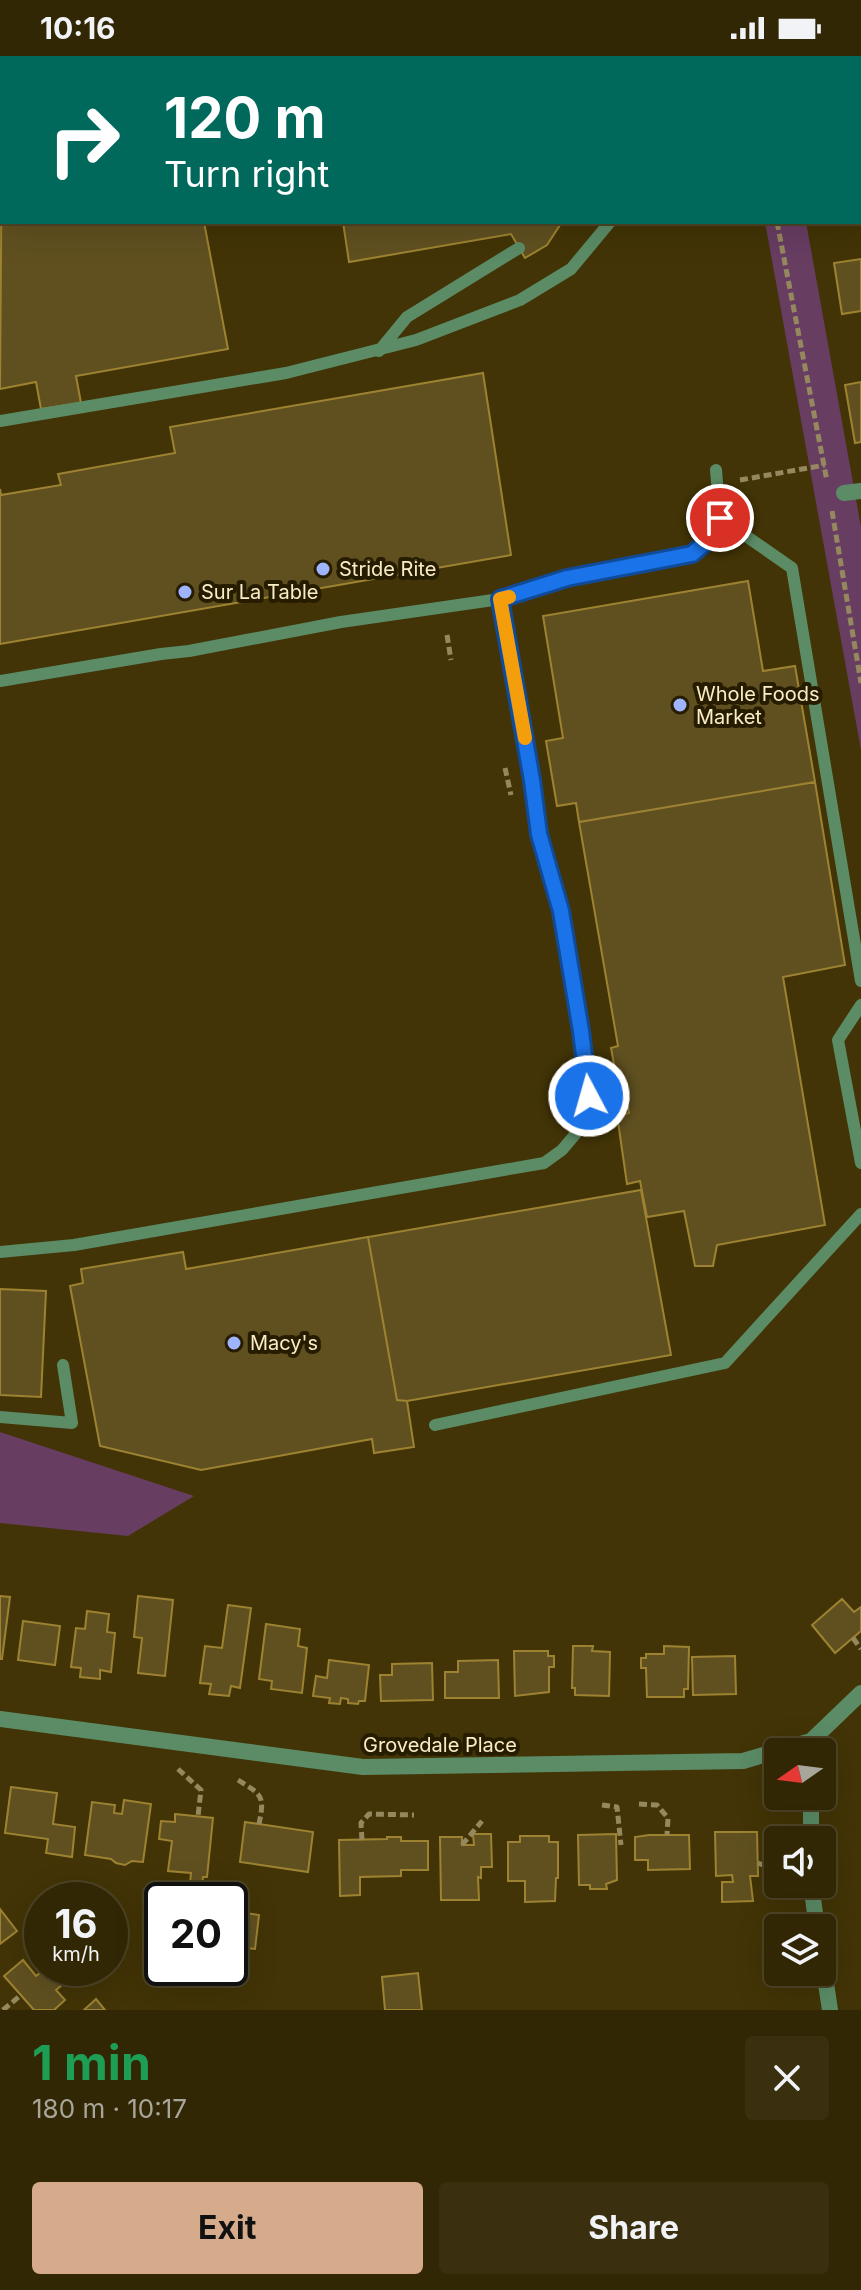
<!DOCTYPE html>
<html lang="en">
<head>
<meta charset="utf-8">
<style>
  body { margin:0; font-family:Inter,sans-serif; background:#3a2f0e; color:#f1f3f6; height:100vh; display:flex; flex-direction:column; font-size:30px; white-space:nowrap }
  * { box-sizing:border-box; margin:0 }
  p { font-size:26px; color:#a8a59a }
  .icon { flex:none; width:44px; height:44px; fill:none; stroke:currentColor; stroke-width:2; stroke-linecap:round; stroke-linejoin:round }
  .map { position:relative; height:1954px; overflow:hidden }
  .drawer { display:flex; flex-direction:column; background:#322704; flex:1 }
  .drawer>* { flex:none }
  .guide { position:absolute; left:0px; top:0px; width:862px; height:168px; box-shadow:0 8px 32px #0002,0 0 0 2px #4d4426; background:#00695c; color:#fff; overflow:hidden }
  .needle { width:52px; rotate:256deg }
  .fabs { position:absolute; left:764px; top:1682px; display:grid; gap:16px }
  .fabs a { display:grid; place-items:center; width:72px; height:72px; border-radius:8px; background:#322704; box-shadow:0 8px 32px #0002,0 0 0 2px #4d4426; font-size:40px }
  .speed { position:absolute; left:24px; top:1826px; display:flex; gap:16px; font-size:40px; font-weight:700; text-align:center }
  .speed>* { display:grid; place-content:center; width:104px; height:104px; border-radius:50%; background:#322704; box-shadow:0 8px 32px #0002,0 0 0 2px #4d4426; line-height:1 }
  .speed small { font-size:20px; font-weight:400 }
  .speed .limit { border:4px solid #111; border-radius:12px; background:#fff; color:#111 }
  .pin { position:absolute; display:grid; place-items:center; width:68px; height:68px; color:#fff; margin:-34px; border:4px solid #fff; border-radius:50%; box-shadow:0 2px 8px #0007 }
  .me { position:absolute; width:88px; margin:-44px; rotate:354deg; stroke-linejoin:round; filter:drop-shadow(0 0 6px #0008) }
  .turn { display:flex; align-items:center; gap:28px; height:168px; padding:0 32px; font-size:36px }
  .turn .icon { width:104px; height:104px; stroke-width:2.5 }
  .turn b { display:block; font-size:56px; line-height:68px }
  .round { display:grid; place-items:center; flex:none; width:84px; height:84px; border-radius:8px; background:#3a2f0e }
  .overview { display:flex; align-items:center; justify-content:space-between; height:136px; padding:0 32px }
  h1 { font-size:48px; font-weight:700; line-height:60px; color:#1e9e55 }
  .primary-button { display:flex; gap:16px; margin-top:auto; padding:16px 32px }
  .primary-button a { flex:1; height:92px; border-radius:8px; background:#d6ab8b; color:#111; font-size:32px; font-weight:700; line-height:92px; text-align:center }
  .primary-button a+a { background:#3a2f0e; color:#f1f3f6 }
  .status { display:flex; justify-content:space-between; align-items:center; height:56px; padding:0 40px; background:#322704; direction:ltr }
  .status svg { height:22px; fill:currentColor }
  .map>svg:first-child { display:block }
  .green { fill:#673d62 }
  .building { fill:#605020; stroke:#9d8331; stroke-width:2 }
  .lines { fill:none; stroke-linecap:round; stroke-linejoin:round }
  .path { stroke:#96885e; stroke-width:5; stroke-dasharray:8 4; stroke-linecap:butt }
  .lane { stroke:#5b8c66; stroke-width:12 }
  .street { stroke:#5b8c66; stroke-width:16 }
  .route-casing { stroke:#114b97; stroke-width:20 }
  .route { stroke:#1a73e8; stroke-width:14 }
  .slow { stroke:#f59e0b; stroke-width:14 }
  .poi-dot { fill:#9eb4fd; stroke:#261c00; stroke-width:3 }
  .labels { text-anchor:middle; stroke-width:8; stroke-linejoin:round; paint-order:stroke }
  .poi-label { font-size:20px; fill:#faecc6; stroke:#261c00; text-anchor:start }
  .street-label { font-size:20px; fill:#faecc6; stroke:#261c00 }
</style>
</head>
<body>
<div class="status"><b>10:16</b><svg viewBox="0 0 49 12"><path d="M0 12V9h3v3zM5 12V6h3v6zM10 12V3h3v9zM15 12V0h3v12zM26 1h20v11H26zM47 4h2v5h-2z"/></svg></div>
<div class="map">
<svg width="861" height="1954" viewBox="0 0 861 1954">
  <rect width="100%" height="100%" fill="#423406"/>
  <path class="green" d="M765,166H806L861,471V694Z
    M0,1376L194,1440L128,1480L0,1467Z"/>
  <path class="building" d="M343,0H575L342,2Z
    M579,0H641V2H582Z
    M765,0H861V30L860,2Z
    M2,59V166H204L228,293L76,320L81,347L41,353L36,326L0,333Z
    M343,166H562L547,189L525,202L511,178L349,206Z
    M861,203V255L842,258L834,207Z
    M483,317L511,499L0,588V433L1,439L61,429L58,418L175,397L170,371Z
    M861,326V386L855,387L845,329Z
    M748,525L763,615L795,610L815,726L579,766L576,747L557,750L546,685L563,682L543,560Z
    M815,726L845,909L783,921L825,1169L717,1189L713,1210H695L684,1155L647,1161L640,1125L627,1128L617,1059L629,1057L624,1034L619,1035L611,992L618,990L579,766Z
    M641,1134L671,1299L407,1345L397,1344L368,1181Z
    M368,1181L397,1344L407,1345L414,1391L374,1397L372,1383L201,1414L100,1390L70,1230L83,1227L81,1213L183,1196L186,1213Z
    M0,1233L46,1235L41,1341L0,1339Z
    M0,1540L10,1541L2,1603H0Z
    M138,1540L173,1544L165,1620L138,1617L142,1582L134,1581Z
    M842,1543L854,1556L861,1551V1575L835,1597L812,1569Z
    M228,1549L251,1552L240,1632L231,1630L229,1640L209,1638L211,1628L200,1627L205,1590L222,1592Z
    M87,1555L109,1558L107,1576L115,1577L111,1616L100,1614V1623L80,1621L81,1612L71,1611L76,1572L85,1573Z
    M23,1565L60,1570L55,1609L18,1604Z
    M266,1568L300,1573L298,1590L307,1592L302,1637L271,1633L272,1625L259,1623Z
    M573,1590H593L592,1595L610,1596L609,1640L575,1639V1632H572Z
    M664,1590L689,1591L688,1633H684V1641H647L646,1612H641V1602H646V1598H664Z
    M514,1595H548V1600H554V1611H549V1636L515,1640Z
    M735,1600L736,1638L693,1639L692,1601Z
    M329,1604L369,1609L365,1645H359L358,1648L348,1647V1643L341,1642L340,1648L329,1647L330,1642L313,1640L316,1620L327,1622Z
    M498,1604L499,1642H445V1616H458V1605Z
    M432,1607L433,1644L381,1645L380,1619H392V1608Z
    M11,1731L57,1737L53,1768L75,1771L72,1801L46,1797L48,1783L5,1777Z
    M124,1744L151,1748L143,1806L132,1805L125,1809L116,1807L111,1803L85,1799L92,1746L115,1749L114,1757L122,1758Z
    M175,1758L213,1762L207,1821H203L202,1830L190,1828L191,1817L168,1815L172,1785L159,1783L161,1765L175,1766Z
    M245,1766L313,1776L308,1816L240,1806Z
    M715,1776H757L758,1820H750L753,1845L722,1846V1826H733L732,1819L716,1820Z
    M473,1778H491L492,1811H481V1822L478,1821L479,1844H441L440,1781H462V1789H474Z
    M616,1778L617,1824L606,1828L607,1833H590V1829H579L578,1779Z
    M649,1779H689L690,1813L648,1814V1804H635V1781Z
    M520,1780H549V1786H558V1822H556L555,1845L525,1846V1825H508V1786H520Z
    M387,1781H401V1785H428V1814H401V1820L360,1821V1839L340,1840L339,1784L387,1783Z
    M0,1853L17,1875L0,1888Z
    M230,1855L259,1859L255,1893L230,1890Z
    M23,1904L36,1920L46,1912H60L69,1923L56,1934L65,1944L54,1954H34L4,1920Z
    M418,1917L422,1954H385L382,1921Z
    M96,1943L105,1954H84Z"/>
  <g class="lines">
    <path class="path" d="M749,0V2
      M777,166L827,425
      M740,424L825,409
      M832,455L861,627
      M447,579L451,604
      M505,712L511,739
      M853,1582L861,1593
      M178,1713L201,1734L198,1760
      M238,1724C262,1739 265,1739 259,1768
      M639,1748L657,1749L668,1762L667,1779
      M602,1749L617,1751L621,1789
      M362,1784L361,1767L369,1758L414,1759
      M462,1789L482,1765
      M758,1807L773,1813L779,1840
      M3,1954L21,1939"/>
    <path class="lane" d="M124,2L138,0
      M667,2V0
      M0,20H2
      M379,295L407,261L519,192
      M0,365L286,317L416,284L520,244L571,213L610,166
      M720,462L792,512L861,925
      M0,625L161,598L189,595L341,566L500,543L567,522L692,498L710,483L720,462L716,414
      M861,949L838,984L861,1107
      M0,1196L74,1189L544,1107L562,1094L578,1075L589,1040L581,975L561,855L539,778L532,724L500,543
      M0,1361L72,1367L63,1309
      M435,1369L725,1307L861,1158"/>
    <path class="street" d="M844,437L861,435
      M0,1663L363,1711L743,1705L811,1685L861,1637
      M811,1740V1784
      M811,1828L817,1872
      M822,1901L830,1954"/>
  </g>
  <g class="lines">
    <g class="route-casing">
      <path id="route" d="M589,1040L581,975L561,855L539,778L532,724L500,543L567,522L692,498L710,483L720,462"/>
    </g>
    <use href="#route" class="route"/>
    <path class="slow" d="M509,541L500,543L525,682"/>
  </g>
  <g class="poi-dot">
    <circle cx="323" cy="513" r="8"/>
    <circle cx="185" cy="536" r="8"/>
    <circle cx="680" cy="649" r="8"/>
    <circle cx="234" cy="1287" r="8"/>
  </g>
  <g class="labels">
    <g class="poi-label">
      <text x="339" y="520">Stride Rite</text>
      <text x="201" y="543">Sur La Table</text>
      <text x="696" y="645">Whole Foods<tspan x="696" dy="23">Market</tspan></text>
      <text x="250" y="1294">Macy's</text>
    </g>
    <g class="street-label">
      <text x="440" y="1696">Grovedale Place</text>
    </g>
  </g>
</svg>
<div class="fabs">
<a><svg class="needle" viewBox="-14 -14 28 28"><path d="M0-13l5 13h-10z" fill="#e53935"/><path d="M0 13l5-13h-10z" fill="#a8a59a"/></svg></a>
<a><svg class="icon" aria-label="sound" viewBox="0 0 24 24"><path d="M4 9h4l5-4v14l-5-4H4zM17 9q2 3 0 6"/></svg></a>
<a><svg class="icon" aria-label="layers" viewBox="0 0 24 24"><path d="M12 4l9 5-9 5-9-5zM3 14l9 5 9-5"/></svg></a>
</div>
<div class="speed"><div>16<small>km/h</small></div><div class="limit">20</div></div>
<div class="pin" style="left:720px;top:462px;background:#d93025"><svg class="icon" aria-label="arrive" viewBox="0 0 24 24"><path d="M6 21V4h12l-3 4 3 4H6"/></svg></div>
<svg class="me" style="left:589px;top:1040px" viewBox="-20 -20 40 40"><circle r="17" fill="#1a73e8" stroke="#fff" stroke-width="3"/><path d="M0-11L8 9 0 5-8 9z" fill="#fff"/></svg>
<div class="guide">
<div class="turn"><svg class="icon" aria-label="right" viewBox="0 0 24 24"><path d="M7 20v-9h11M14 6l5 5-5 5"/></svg><div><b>120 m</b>Turn right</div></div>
</div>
</div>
<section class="drawer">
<div class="overview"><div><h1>1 min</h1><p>180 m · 10:17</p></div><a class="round"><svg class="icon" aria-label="close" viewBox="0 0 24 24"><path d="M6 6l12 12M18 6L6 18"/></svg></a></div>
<div class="primary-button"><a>Exit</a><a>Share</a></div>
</section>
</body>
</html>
